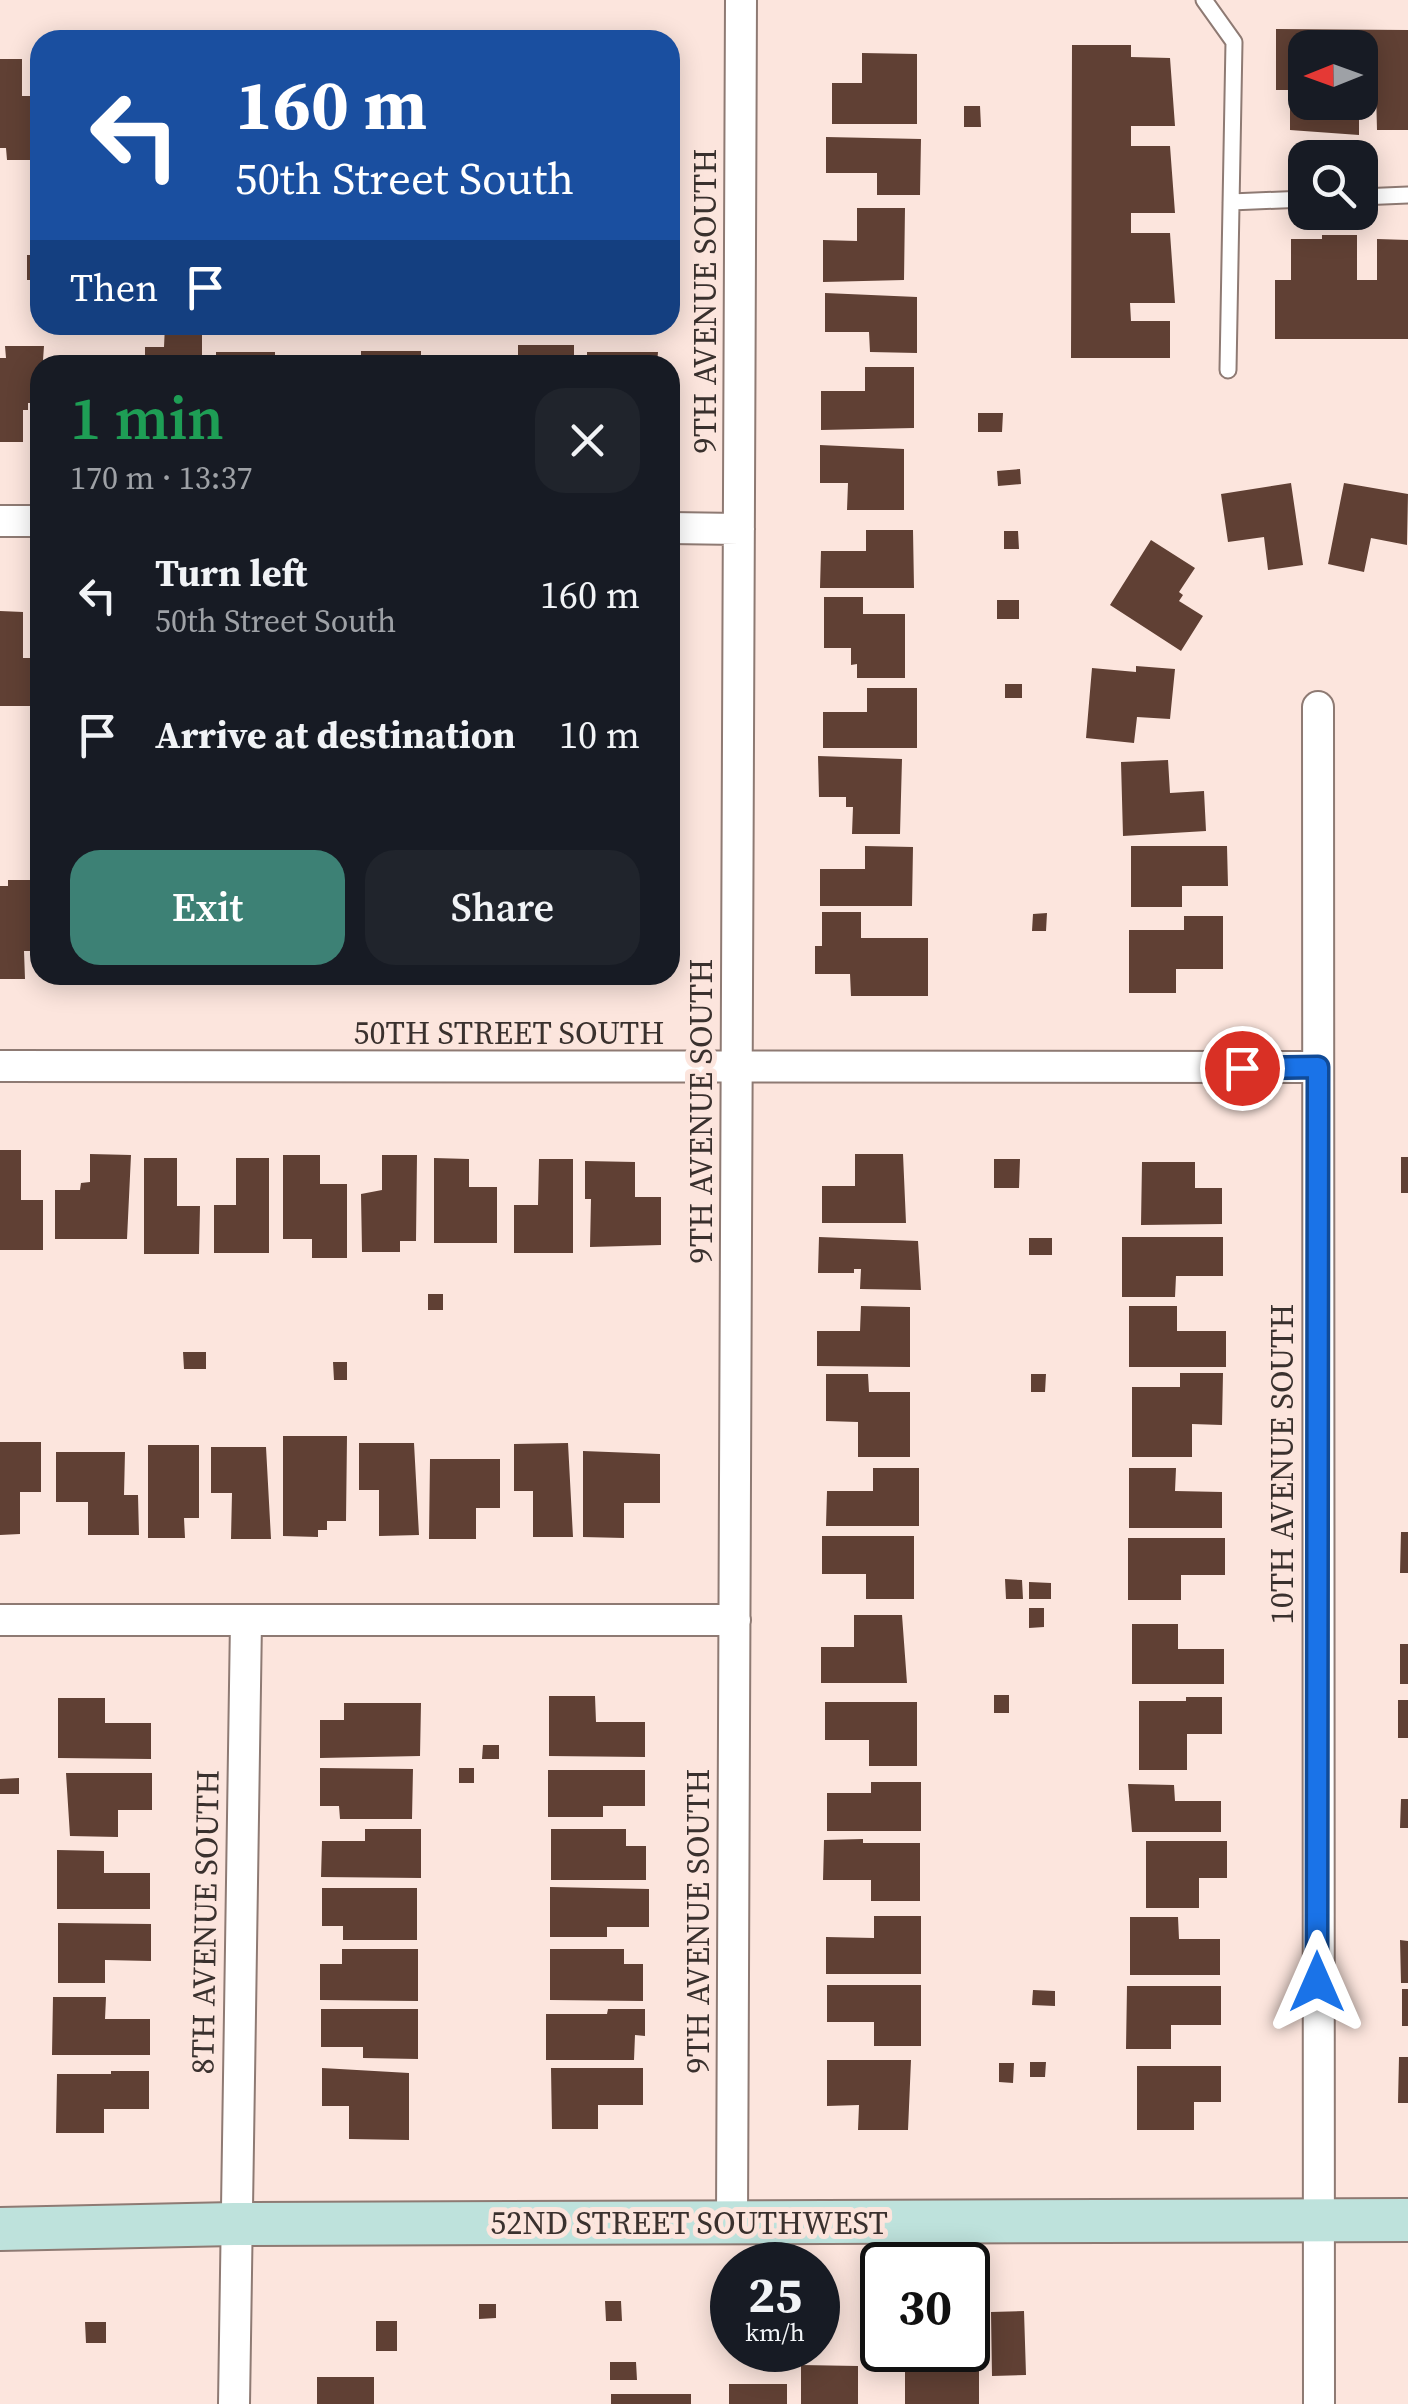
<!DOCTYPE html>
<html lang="en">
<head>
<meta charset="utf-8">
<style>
  body { margin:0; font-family:"Source Serif 4",serif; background:#20242c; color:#f1f3f6; height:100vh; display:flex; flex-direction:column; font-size:38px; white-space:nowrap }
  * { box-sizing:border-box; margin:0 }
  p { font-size:32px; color:#9ea1a6 }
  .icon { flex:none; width:55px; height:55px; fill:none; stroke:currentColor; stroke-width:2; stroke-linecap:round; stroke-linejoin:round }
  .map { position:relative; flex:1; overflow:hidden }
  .sheet { position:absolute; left:30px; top:355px; width:650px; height:630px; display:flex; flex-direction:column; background:#171b24; border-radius:30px; box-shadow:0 5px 25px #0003 }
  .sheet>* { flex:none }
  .banner { position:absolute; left:30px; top:30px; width:650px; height:305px; border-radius:30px; box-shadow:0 5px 25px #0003; background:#1a4fa0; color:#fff; overflow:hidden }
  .needle { width:65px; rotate:269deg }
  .buttons { position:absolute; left:1288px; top:30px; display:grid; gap:20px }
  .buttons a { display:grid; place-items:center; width:90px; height:90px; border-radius:20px; background:#171b24; box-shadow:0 5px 25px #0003; font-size:50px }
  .speed { position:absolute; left:710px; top:2242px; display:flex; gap:20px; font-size:50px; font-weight:700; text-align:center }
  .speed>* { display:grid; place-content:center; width:130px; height:130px; border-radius:50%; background:#171b24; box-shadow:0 5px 25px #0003; line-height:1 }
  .speed small { font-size:25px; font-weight:400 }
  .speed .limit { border:5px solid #111; border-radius:15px; background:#fff; color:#111 }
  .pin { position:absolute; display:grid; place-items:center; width:85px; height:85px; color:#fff; margin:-42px; border:5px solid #fff; border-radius:50%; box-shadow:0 2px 10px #0007 }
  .me { position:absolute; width:110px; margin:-55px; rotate:0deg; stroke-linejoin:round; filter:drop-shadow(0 0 8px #0008) }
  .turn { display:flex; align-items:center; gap:35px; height:210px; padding:0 40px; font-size:45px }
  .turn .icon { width:130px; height:130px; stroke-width:2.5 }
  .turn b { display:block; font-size:70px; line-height:85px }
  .then { display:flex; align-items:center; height:95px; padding:0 40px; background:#0003; gap:20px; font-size:38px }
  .round { display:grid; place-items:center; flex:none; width:105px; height:105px; border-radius:30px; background:#20242c }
  .headline { display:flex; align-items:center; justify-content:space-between; height:170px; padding:0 40px }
  h1 { font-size:60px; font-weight:600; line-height:75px; color:#1e9e55 }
  .cta { display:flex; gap:20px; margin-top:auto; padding:20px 40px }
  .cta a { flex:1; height:115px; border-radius:30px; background:#3d8175; color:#fff; font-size:40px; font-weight:600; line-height:115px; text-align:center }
  .cta a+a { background:#20242c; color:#f1f3f6 }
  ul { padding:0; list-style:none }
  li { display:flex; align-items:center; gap:30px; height:140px; padding:0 40px }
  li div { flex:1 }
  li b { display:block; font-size:38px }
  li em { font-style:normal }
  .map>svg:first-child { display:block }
  .building { fill:#604034 }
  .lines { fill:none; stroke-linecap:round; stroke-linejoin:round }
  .lane-casing { stroke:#8e7a73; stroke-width:19 }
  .street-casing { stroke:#8e7a73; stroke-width:34 }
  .secondary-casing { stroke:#8e7a73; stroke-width:46 }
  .lane { stroke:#fff; stroke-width:15 }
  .street { stroke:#fff; stroke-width:30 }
  .secondary { stroke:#bee2dc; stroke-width:42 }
  .route-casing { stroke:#114b97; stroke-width:25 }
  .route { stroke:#1a73e8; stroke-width:18 }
  .labels { text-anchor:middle; stroke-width:10; stroke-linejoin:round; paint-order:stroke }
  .street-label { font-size:32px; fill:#3a312e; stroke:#fce5dd }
</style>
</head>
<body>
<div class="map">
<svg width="1408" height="2404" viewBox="0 0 1408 2404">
  <rect width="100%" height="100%" fill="#fce5dd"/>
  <path class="building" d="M1276,29L1408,30V130H1377L1376,90H1360V48H1305V102H1359V135L1290,130V90H1276Z
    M1072,45H1131V57L1170,58L1175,126H1131V146H1170L1175,213H1131V233H1170L1175,303H1130L1131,321H1170V358H1071Z
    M862,53L917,54V124H832V83H862Z
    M0,59H22V96H30L31,103L40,102V160H7L6,148H0Z
    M964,106H980L981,127H964Z
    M826,137L921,139L920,195H877V173H826Z
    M857,208H905L904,280L823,282V240L857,241Z
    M1322,235H1357V280H1377V239L1408,240V339H1275V280H1291V239H1322Z
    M27,255H40V280H27Z
    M825,293L917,297V353L870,352L869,332H825Z
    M165,325H202V365H145V347H164Z
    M518,345H574V365H518Z
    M5,346H44L40,403H28V410H23V442H0V358H6Z
    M361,351H421V365H361Z
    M216,352H275V365H216Z
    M587,352H658L657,365H587Z
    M433,358L504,359V365H433Z
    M865,367H914V428L821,430V391H865Z
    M978,413H1003L1002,432H978Z
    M820,445L904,449V510H847L848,483H820Z
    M1020,469L1021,484L998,486L997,471Z
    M1291,483L1303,565L1268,570L1264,537L1228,542L1221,494Z
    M1344,483L1408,494L1407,545L1371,538L1364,572L1328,564Z
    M866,530H913L914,588H820L821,551H866Z
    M1004,531H1018L1019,549H1004Z
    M1151,540L1195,568L1179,592L1183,595L1179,601L1203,616L1181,651L1110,605Z
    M824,597H863V614H905V678H857V664L851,665V648H824Z
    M997,600H1019V619H997Z
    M0,611L23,612V658H40V706H0Z
    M1136,666L1175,669L1170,719L1137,717L1134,743L1086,738L1092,668L1136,672Z
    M1005,684H1022V698H1005Z
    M867,688H917V748H823V712H867Z
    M818,756L902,759L900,834H852L853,807H846V797H819Z
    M1168,760L1170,793L1204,791L1206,831L1123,836L1121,762Z
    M865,846L913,847L912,906H820V869H865Z
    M1131,846H1227L1228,886H1182V907H1131Z
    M8,880H38V951H24L25,979H0V886H8Z
    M822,912H861V938H928V996H851L850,974H815V946H822Z
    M1047,913L1046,931H1032L1033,914Z
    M1184,916H1223V969H1176V993H1129V930H1184Z
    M284,975H324V983L284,984Z
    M383,975H417V985H382Z
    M435,975H471V984H435Z
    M531,975H568V982H531Z
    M580,975H634V981L580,980Z
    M0,1150H21V1200H43V1250H0Z
    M90,1154L131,1155L127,1239H55V1190H80L81,1183L90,1182Z
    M855,1154H903L906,1223H822V1186H855Z
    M283,1155H320V1184H347V1258H312V1239H283Z
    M382,1155H417L416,1241H400V1252H362L361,1194L382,1190Z
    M1401,1157H1408V1193H1401Z
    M144,1158H177V1206H200L199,1254H144Z
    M236,1158H269V1253H214V1205H236Z
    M434,1158L469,1159V1187H497V1243H434Z
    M539,1159H573V1253H514V1205H538Z
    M994,1159H1020L1019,1188H994Z
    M585,1161L635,1162V1197H661V1245L590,1247L591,1199H585Z
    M1142,1162H1195V1188H1222V1224L1141,1225Z
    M819,1237L918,1241L921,1290L860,1289L861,1269H854V1273H818Z
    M1122,1237H1223V1276H1176L1175,1297H1122Z
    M1029,1238H1052V1255H1029Z
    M428,1294H443V1310H428Z
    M861,1306L910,1307V1367L817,1366V1331H860Z
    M1129,1306H1177V1331H1226V1367H1129Z
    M183,1352H206V1369H184Z
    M333,1362H347V1380H334Z
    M1180,1373H1223L1222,1425L1192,1424V1457H1132V1387H1180Z
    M826,1374H868L869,1392H910V1457H858V1422L826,1421Z
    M1031,1374H1046L1045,1392H1031Z
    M283,1436H347L346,1521H327V1530H318V1537L283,1536Z
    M0,1442H41V1492H20V1534L0,1535Z
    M359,1443H414L419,1535L379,1536V1490H359Z
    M568,1443L573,1537H533V1491H514V1444Z
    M148,1445H199V1518H184L185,1538H148Z
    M211,1447H266L271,1539H231L232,1493H211Z
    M583,1451L660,1454V1503H624V1538L583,1537Z
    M56,1452H125L124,1495H138L139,1535H88V1502H56Z
    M430,1459H500V1508H476V1539H429Z
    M873,1468H919V1526H826L827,1491H873Z
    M1129,1468H1176L1175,1491L1222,1492V1528H1129Z
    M1401,1532H1408V1573H1400Z
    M822,1536H914V1599H866V1574H822Z
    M1128,1538H1225V1575H1181V1600H1128Z
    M1005,1579L1022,1580L1023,1599H1006Z
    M1029,1582L1051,1583V1599H1029Z
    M1029,1608H1044V1627L1029,1628Z
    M854,1615H902L907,1683H821V1647H854Z
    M1132,1624H1178V1649H1224V1684H1132Z
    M1400,1644H1408V1684H1400Z
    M994,1695H1009V1713H994Z
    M549,1696H595L596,1722H645V1757L549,1756Z
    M1186,1697H1222V1734H1187V1770H1139V1701H1186Z
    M58,1698H105V1723H151V1759L58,1758Z
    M1398,1700H1408V1738H1398Z
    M825,1702H917V1766H869V1740H825Z
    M344,1703H421L420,1756L320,1758V1720H344Z
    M483,1745H499V1759H482Z
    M320,1768L413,1769L412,1819H340L339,1806H320Z
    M459,1768H474V1783H459Z
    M548,1770H645V1806H603V1817H548Z
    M66,1773H152V1810H118V1837L70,1836Z
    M19,1778V1794H0V1779Z
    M871,1782H921V1831H827V1793H871Z
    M1128,1784L1174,1785L1175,1801H1221V1832H1132Z
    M1401,1799H1408V1828H1400Z
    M365,1829H421V1878L321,1877L322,1841H365Z
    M551,1829H626V1846H646V1880H551Z
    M863,1839V1843H920V1901H871V1880H823L824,1840Z
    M1146,1841H1227V1878H1199V1908H1146Z
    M57,1850L104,1851V1873H150V1909H57Z
    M550,1887L649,1889V1927H607V1937H550Z
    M322,1888H417V1940H343V1926H322Z
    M874,1916H921V1974H826V1937L874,1938Z
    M1130,1917H1178L1179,1939H1220V1975H1130Z
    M58,1923L151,1924V1961L105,1960V1983H58Z
    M1400,1940L1408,1941V1983H1401Z
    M342,1949H418V2001L320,2000V1964H342Z
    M550,1949H624V1964H643V2001L550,2000Z
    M827,1985H921V2046H874V2022H827Z
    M1127,1986H1221V2025H1171V2049H1126Z
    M1402,1989H1408V2026H1402Z
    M1033,1990L1055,1991V2006L1032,2005Z
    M53,1997H106L105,2019H150V2055H52Z
    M321,2009H418V2059L363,2058V2047H321Z
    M608,2009H645V2036L635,2035L634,2060H546V2014H607Z
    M1399,2057H1408V2103H1398Z
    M827,2060H911L908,2130H858L859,2105L827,2106Z
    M1030,2062H1046L1045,2077H1030Z
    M999,2063H1014L1013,2083L999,2082Z
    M1137,2066H1221V2102H1194V2130H1137Z
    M322,2068L409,2073V2140L349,2139V2106H322Z
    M551,2068H643V2105H598V2129H552Z
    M111,2071H149V2109H104V2133H56L57,2074H111Z
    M882,2299V2321L871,2322L870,2300Z
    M605,2301H621L622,2321H606Z
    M479,2304H496V2318L479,2319Z
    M1024,2311L1026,2375L992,2376L991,2312Z
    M376,2321H397V2351H376Z
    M85,2322H106V2343H86Z
    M610,2362H636L637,2380H610Z
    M801,2365L858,2366V2404H801Z
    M905,2369H979V2404H905Z
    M317,2377H374V2404H317Z
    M729,2384H787V2404H729Z
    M611,2394H691V2404H611Z"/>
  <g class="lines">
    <g class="lane-casing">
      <path id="lane" d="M1204,0L1234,42L1228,370
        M1360,197L1408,195
        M1231,202L1305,199"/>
    </g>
    <g class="street-casing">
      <path id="street" d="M0,521H40
        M670,528L739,529
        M1318,707L1319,2404
        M0,1066L1318,1067
        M0,1620H735
        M732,2223L741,0
        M234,2404L246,1621"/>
    </g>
    <g class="secondary-casing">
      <path id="secondary" d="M0,2229L234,2224L1408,2220"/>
    </g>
    <use href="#lane" class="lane"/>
    <use href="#street" class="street"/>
    <use href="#secondary" class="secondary"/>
  </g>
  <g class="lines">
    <g class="route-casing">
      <path id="route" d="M1242,1068L1318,1067L1317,1982"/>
    </g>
    <use href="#route" class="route"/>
  </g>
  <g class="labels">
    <g class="street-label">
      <text transform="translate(705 301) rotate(-90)" y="11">9TH AVENUE SOUTH</text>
      <text x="509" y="1044">50TH STREET SOUTH</text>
      <text transform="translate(701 1111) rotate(-90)" y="11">9TH AVENUE SOUTH</text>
      <text transform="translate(1282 1464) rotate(-90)" y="11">10TH AVENUE SOUTH</text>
      <text transform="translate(698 1921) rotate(-90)" y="11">9TH AVENUE SOUTH</text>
      <text transform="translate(205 1922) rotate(-89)" y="11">8TH AVENUE SOUTH</text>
      <text x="689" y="2234">52ND STREET SOUTHWEST</text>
    </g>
  </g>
</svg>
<div class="buttons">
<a><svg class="needle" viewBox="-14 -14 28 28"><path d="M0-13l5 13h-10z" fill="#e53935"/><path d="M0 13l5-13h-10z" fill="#9ea1a6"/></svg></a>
<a><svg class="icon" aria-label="search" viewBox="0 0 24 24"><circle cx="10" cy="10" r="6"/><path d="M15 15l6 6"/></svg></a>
</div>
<div class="speed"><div>25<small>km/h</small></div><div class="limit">30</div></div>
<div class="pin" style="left:1242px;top:1068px;background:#d93025"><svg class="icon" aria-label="arrive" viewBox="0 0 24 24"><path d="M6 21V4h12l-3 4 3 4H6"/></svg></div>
<svg class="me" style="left:1317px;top:1982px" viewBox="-20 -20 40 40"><path d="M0-17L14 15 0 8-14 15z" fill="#1a73e8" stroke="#fff" stroke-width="4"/></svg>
<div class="banner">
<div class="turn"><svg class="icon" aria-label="left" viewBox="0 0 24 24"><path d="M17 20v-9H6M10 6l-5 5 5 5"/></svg><div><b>160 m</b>50th Street South</div></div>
<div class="then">Then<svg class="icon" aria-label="arrive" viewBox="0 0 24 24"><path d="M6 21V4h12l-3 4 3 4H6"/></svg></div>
</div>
<section class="sheet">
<div class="headline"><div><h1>1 min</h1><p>170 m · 13:37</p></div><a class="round"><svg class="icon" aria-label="close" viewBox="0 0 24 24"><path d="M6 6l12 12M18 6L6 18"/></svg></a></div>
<ul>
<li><svg class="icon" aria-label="left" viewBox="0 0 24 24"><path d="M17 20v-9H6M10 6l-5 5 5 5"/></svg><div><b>Turn left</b><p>50th Street South</p></div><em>160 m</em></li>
<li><svg class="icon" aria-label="arrive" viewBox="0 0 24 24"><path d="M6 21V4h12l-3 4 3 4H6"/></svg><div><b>Arrive at destination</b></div><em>10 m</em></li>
</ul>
<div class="cta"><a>Exit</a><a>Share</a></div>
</section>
</div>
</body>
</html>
